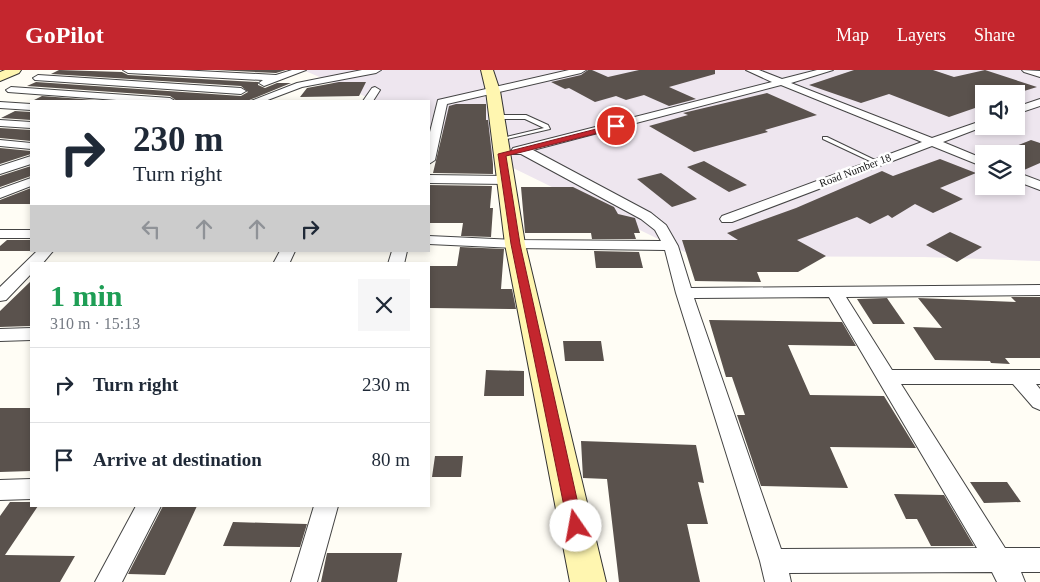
<!DOCTYPE html>
<html lang="en">
<head>
<meta charset="utf-8">
<style>
  body { margin:0; font-family:Georgia,serif; background:#f6f6f7; color:#1f2937; height:100vh; display:flex; flex-direction:column; font-size:19px; white-space:nowrap }
  * { box-sizing:border-box; margin:0 }
  p { font-size:16px; color:#747a83 }
  .icon { flex:none; width:28px; height:28px; fill:none; stroke:currentColor; stroke-width:2; stroke-linecap:round; stroke-linejoin:round }
  .map { position:relative; flex:1; overflow:hidden }
  .panel { position:absolute; left:30px; top:192px; width:400px; height:245px; display:flex; flex-direction:column; background:#fff; border-radius:0px; box-shadow:0 2px 8px #0003 }
  .panel>* { flex:none }
  .hud { position:absolute; left:30px; top:30px; width:400px; height:152px; border-radius:0px; box-shadow:0 2px 8px #0003; background:#fff; color:#1f2937; overflow:hidden }
  .tools { position:absolute; left:975px; top:15px; display:grid; gap:10px }
  .tools a { display:grid; place-items:center; width:50px; height:50px; border-radius:0px; background:#fff; box-shadow:0 2px 8px #0003; font-size:25px }
  .pin { position:absolute; display:grid; place-items:center; width:42px; height:42px; color:#fff; margin:-21px; border:2px solid #fff; border-radius:50%; box-shadow:0 1px 5px #0007 }
  .me { position:absolute; width:55px; margin:-28px; rotate:348deg; stroke-linejoin:round; filter:drop-shadow(0 0 4px #0008) }
  .turn { display:flex; align-items:center; gap:18px; height:105px; padding:0 20px; font-size:22px }
  .turn .icon { width:65px; height:65px; stroke-width:2.5 }
  .turn b { display:block; font-size:35px; line-height:42px }
  .lanes { display:flex; align-items:center; height:48px; padding:0 20px; background:#0003; justify-content:center; gap:25px; direction:ltr }
  .lanes .off { opacity:.35 }
  .round { display:grid; place-items:center; flex:none; width:52px; height:52px; border-radius:0px; background:#f6f6f7 }
  .summary { display:flex; align-items:center; justify-content:space-between; height:85px; padding:0 20px }
  h1 { font-size:30px; font-weight:700; line-height:38px; color:#1e9e55 }
  ul { padding:0; list-style:none }
  li { display:flex; align-items:center; gap:15px; height:75px; padding:0 20px; border-top:1px solid #e0e1e3 }
  li div { flex:1 }
  li b { display:block; font-size:19px }
  li em { font-style:normal }
  header { display:flex; align-items:center; gap:30px; box-sizing:border-box; height:70px; padding:0 25px; background:#c4262e; color:#fff }
  header strong { font-size:24px }
  nav { display:flex; gap:28px; margin-inline-start:auto; font-size:18px }
  .map>svg:first-child { display:block }
  .industrial { fill:#eee6ef; fill-rule:evenodd }
  .building { fill:#5a524d }
  .lines { fill:none; stroke-linecap:round; stroke-linejoin:round }
  .lane-casing { stroke:#444; stroke-width:2 }
  .street-casing { stroke:#444; stroke-width:2 }
  .secondary-casing { stroke:#333; stroke-width:2 }
  .lane { fill:#fff; fill-rule:evenodd }
  .street { fill:#fff; fill-rule:evenodd }
  .secondary { fill:#fff6b0; fill-rule:evenodd }
  .route { fill:#c4262e; stroke:#7f191e }
  .labels { text-anchor:middle; stroke-width:5; stroke-linejoin:round; paint-order:stroke }
  .far-street-label { font-size:11px; fill:#111; stroke:#fff }
</style>
</head>
<body>
<header>
<strong>GoPilot</strong>
<nav><a>Map</a><a>Layers</a><a>Share</a></nav>
</header>
<div class="map">
<svg width="1040" height="512" viewBox="0 0 1040 512">
  <rect width="100%" height="100%" fill="#fffdf5"/>
  <path class="industrial" d="M303,0H1040V191L924,187L693,186L429,57V31H376ZM984,24H1016V56H984ZM984,84H1016V116H984Z"/>
  <path class="building" d="M59,0L122,2L128,5L258,12V15L265,18L277,13H291L247,31H177L170,26L27,16L36,12L241,26L248,22L241,16L51,4Z
    M215,0H286L276,3Z
    M588,0H592L608,7L639,0H715V4L669,17L696,29L669,36L644,25L626,30L616,26L595,32L569,18L565,19L551,12L581,5Z
    M854,0H933L954,7L985,0L1037,17L1014,24H984V41L975,38L949,47L889,24L861,33L809,15Z
    M339,12H366L359,26L300,27L307,18Z
    M767,23L817,45L765,60L768,62L694,82L649,56L688,45L683,43Z
    M42,26L108,31H32Z
    M456,34H486V50H488L493,94V104L433,103L449,36Z
    M15,41L31,42V50L1,48Z
    M0,58L31,60V71L0,68Z
    M1031,70L1040,73V93L1024,100L1016,97V76Z
    M0,78L31,81V84L0,94Z
    M940,89L976,103L940,118L963,129L933,143L915,134L892,148L888,145L870,154L857,147L797,170L826,186L798,202H757L761,212L695,211L682,170H738L727,163L796,138L882,101L893,106Z
    M704,91L747,115L729,122L687,97Z
    M31,96V106L0,117V106Z
    M661,103L667,107L697,129L672,137L637,109Z
    M429,115L492,116L490,138H493L491,167L461,166L463,153H429Z
    M521,117H573L614,137L618,144L635,148L640,163H634L636,169H592L591,163H525Z
    M31,118V134H0V130Z
    M950,162L982,177L957,192L926,175Z
    M7,170H31V181H0V176Z
    M460,177L504,179L501,219H512L516,239L429,238V196H457Z
    M594,181L639,182L643,198H596Z
    M31,211V256L0,257V241Z
    M1011,227H1040V288H1005L1010,294L991,293L990,291L935,290L913,257L942,258L918,228L1016,232Z
    M887,228L889,231L905,254H873L857,229Z
    M709,250L842,252L856,276L788,275L810,325L884,326L916,378L830,377L848,418L761,416L737,345H745L732,307H726Z
    M563,271H601L604,291H565Z
    M486,300L524,301V326H484Z
    M0,338H31V401L0,402Z
    M581,371L696,375L704,413L698,412L708,454H687L700,512H619L607,409L583,408Z
    M435,386H463L461,407H432Z
    M970,412H1007L1021,432L984,433Z
    M894,424L944,425L974,476H931L917,449H906Z
    M10,432H31V436H38L5,485L75,486L60,512H0V446Z
    M163,436H197L165,505L128,504Z
    M233,452L269,453L307,454L300,477L223,476Z
    M327,483H402L397,512H321Z"/>
  <g class="lines">
    <g class="lane-casing">
      <path id="lane" d="M526,45L548,55L550,59L498,71V69L544,58L525,49H497L494,47L497,45Z
        M823,67H827L879,92L874,93L823,69Z"/>
    </g>
    <g class="street-casing">
      <path id="street" d="M123,0H179L276,5L292,0H306L264,16L259,13L263,10L128,3Z
        M362,0H381L376,3L302,17L265,31H251L297,13Z
        M569,0H586L581,3L447,34L435,90L429,94V66L438,30Z
        M746,0H759L782,9L817,0H833L791,13L932,68L984,50V56H985L943,72L984,89V97L932,76L732,152H722L720,149L722,146L922,72L781,15L533,80L651,143L666,155L678,176L691,218L1040,215V225L846,227L892,300H1040V314H1036L1040,319V340L1033,337L1013,314H901L1005,478H1040V502H1021L1025,512H997L992,502L789,503L791,512H765L760,491L676,223L665,180L515,178L429,174V166L515,170L661,171L655,160L641,149L521,84H513L511,81L513,78L772,12ZM829,227L977,478L781,479L694,228Z
        M1022,0L1040,1V7L1024,2Z
        M38,5L241,18L246,21L241,24L35,10L33,8Z
        M11,17L170,28L175,31H130L8,22L6,20Z
        M375,17L380,20L373,31H363L372,18Z
        M1040,29V36L1016,44V37Z
        M0,32L31,34V40L0,38Z
        M0,50L31,52V58L0,56Z
        M0,70L31,73V79L0,76Z
        M31,86V94L0,104V96Z
        M1016,102L1040,111V120L1016,111Z
        M429,105L506,106L512,110L506,114L429,113Z
        M31,108V116L0,128V119Z
        M0,160H31V168H0Z
        M37,181H53L42,194H31V204L6,230L0,231V217Z
        M280,181H295L289,194H273Z
        M392,181H407L404,194H388Z
        M31,258V270L0,271V259Z
        M31,409V429L0,430V410Z
        M136,436H161L122,512H95Z
        M314,436H338L317,512H291Z"/>
    </g>
    <g class="secondary-casing">
      <path id="secondary" d="M5,0H21L19,3L0,11V2Z
        M481,0H493L500,21L525,174L606,512H570L505,174L486,21Z"/>
    </g>
    <use href="#lane" class="lane"/>
    <use href="#street" class="street"/>
    <use href="#secondary" class="secondary"/>
  </g>
  <path class="route" d="M616,54L619,56L618,58L506,86L520,174L583,456L581,461L576,463L570,461L568,456L511,174L498,84Z"/>
  <g class="labels">
    <g class="far-street-label">
      <text transform="translate(855 100) rotate(-21)" y="4">Road Number 18</text>
    </g>
  </g>
</svg>
<div class="tools">
<a><svg class="icon" aria-label="sound" viewBox="0 0 24 24"><path d="M4 9h4l5-4v14l-5-4H4zM17 9q2 3 0 6"/></svg></a>
<a><svg class="icon" aria-label="layers" viewBox="0 0 24 24"><path d="M12 4l9 5-9 5-9-5zM3 14l9 5 9-5"/></svg></a>
</div>
<div class="pin" style="left:616px;top:56px;background:#d93025"><svg class="icon" aria-label="arrive" viewBox="0 0 24 24"><path d="M6 21V4h12l-3 4 3 4H6"/></svg></div>
<svg class="me" style="left:576px;top:456px" viewBox="-20 -20 40 40"><circle r="19" fill="#fff"/><path d="M0-13L10 11 0 6-10 11z" fill="#c4262e"/></svg>
<div class="hud">
<div class="turn"><svg class="icon" aria-label="right" viewBox="0 0 24 24"><path d="M7 20v-9h11M14 6l5 5-5 5"/></svg><div><b>230 m</b>Turn right</div></div>
<div class="lanes"><svg class="icon off" aria-label="left" viewBox="0 0 24 24"><path d="M17 20v-9H6M10 6l-5 5 5 5"/></svg><svg class="icon off" aria-label="ahead" viewBox="0 0 24 24"><path d="M12 20V5M6 11l6-6 6 6"/></svg><svg class="icon off" aria-label="ahead" viewBox="0 0 24 24"><path d="M12 20V5M6 11l6-6 6 6"/></svg><svg class="icon" aria-label="right" viewBox="0 0 24 24"><path d="M7 20v-9h11M14 6l5 5-5 5"/></svg></div>
</div>
<section class="panel">
<div class="summary"><div><h1>1 min</h1><p>310 m · 15:13</p></div><a class="round"><svg class="icon" aria-label="close" viewBox="0 0 24 24"><path d="M6 6l12 12M18 6L6 18"/></svg></a></div>
<ul>
<li><svg class="icon" aria-label="right" viewBox="0 0 24 24"><path d="M7 20v-9h11M14 6l5 5-5 5"/></svg><div><b>Turn right</b></div><em>230 m</em></li>
<li><svg class="icon" aria-label="arrive" viewBox="0 0 24 24"><path d="M6 21V4h12l-3 4 3 4H6"/></svg><div><b>Arrive at destination</b></div><em>80 m</em></li>
</ul>
</section>
</div>
</body>
</html>
